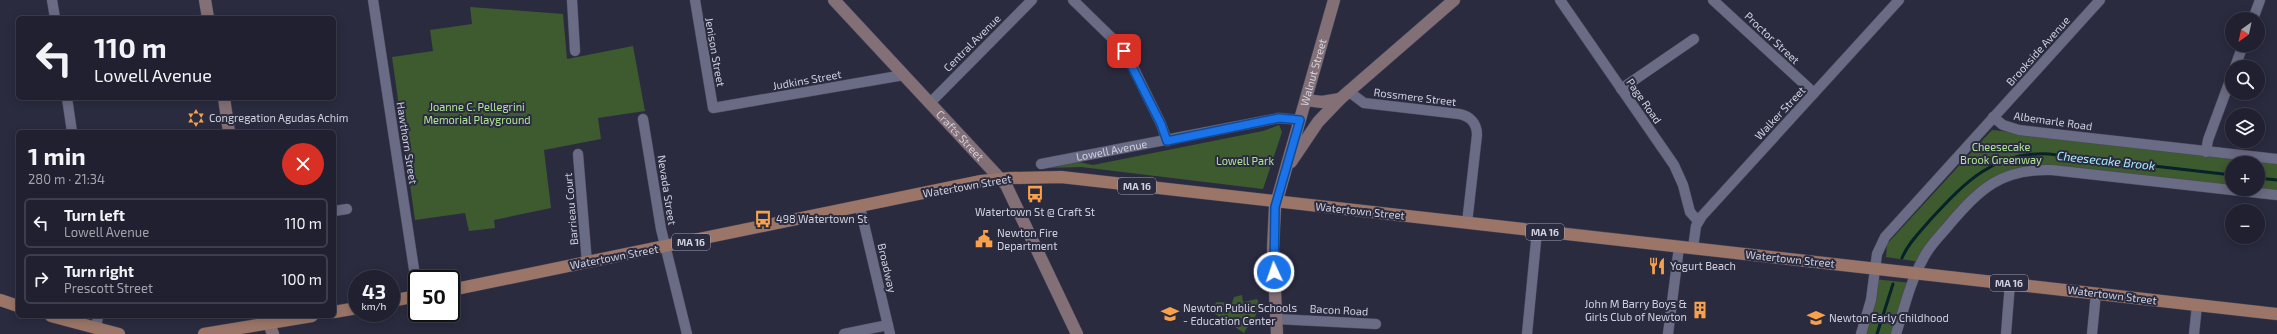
<!DOCTYPE html>
<html lang="en">
<head>
<meta charset="utf-8">
<style>
  body { margin:0; font-family:"Exo 2",sans-serif; background:#282838; color:#f1f3f6; height:100vh; display:flex; flex-direction:column; font-size:15px; white-space:nowrap }
  * { box-sizing:border-box; margin:0 }
  p { font-size:13px; color:#a2a3ab }
  .icon { flex:none; width:22px; height:22px; fill:none; stroke:currentColor; stroke-width:2; stroke-linecap:round; stroke-linejoin:round }
  .map { position:relative; flex:1; overflow:hidden }
  .sheet { position:absolute; left:16px; top:130px; width:320px; height:188px; display:flex; flex-direction:column; background:#202030; border-radius:6px; box-shadow:0 2px 10px #0003,0 0 0 1px #3d3e4c }
  .sheet>* { flex:none }
  .banner { position:absolute; left:16px; top:16px; width:320px; height:84px; border-radius:6px; box-shadow:0 2px 10px #0003,0 0 0 1px #3d3e4c; background:#202030; color:#f1f3f6; overflow:hidden }
  .needle { width:26px; rotate:213deg }
  .tools { position:absolute; left:2225px; top:12px; display:grid; gap:8px }
  .tools a { display:grid; place-items:center; width:40px; height:40px; border-radius:50%; background:#202030; box-shadow:0 2px 10px #0003,0 0 0 1px #3d3e4c; font-size:20px }
  .speed { position:absolute; left:348px; top:270px; display:flex; gap:8px; font-size:20px; font-weight:700; text-align:center }
  .speed>* { display:grid; place-content:center; width:52px; height:52px; border-radius:50%; background:#202030; box-shadow:0 2px 10px #0003,0 0 0 1px #3d3e4c; line-height:1 }
  .speed small { font-size:10px; font-weight:400 }
  .speed .limit { border:2px solid #111; border-radius:6px; background:#fff; color:#111 }
  .pin { position:absolute; display:grid; place-items:center; width:34px; height:34px; color:#fff; margin:-17px; border-radius:8px; box-shadow:0 2px 6px #0006 }
  .me { position:absolute; width:44px; margin:-22px; rotate:357deg; stroke-linejoin:round; filter:drop-shadow(0 0 3px #0008) }
  .turn { display:flex; align-items:center; gap:14px; height:84px; padding:0 12px; font-size:18px }
  .turn .icon { width:52px; height:52px; stroke-width:2.5 }
  .turn b { display:block; font-size:28px; line-height:34px }
  .round { display:grid; place-items:center; flex:none; width:42px; height:42px; border-radius:21px; background:#282838 }
  .head { display:flex; align-items:center; justify-content:space-between; height:68px; padding:0 12px }
  h1 { font-size:24px; font-weight:700; line-height:30px }
  ul { padding:0; list-style:none }
  li { display:flex; align-items:center; gap:12px; height:50px; margin:0 8px 6px; padding:0 4px; border:2px solid #3d3e4c; border-radius:6px }
  li div { flex:1 }
  li b { display:block; font-size:15px }
  li em { font-style:normal }
  .map>svg:first-child { display:block }
  .green { fill:#3e5a2f; fill-rule:evenodd }
  .lines { fill:none; stroke-linecap:round; stroke-linejoin:round }
  .stream { stroke:#052328; stroke-width:3 }
  .street-casing { stroke:#48485b; stroke-width:11 }
  .secondary-casing { stroke:#48485b; stroke-width:13 }
  .primary-casing { stroke:#48485b; stroke-width:13 }
  .street { stroke:#6a6b84; stroke-width:10 }
  .secondary { stroke:#837076; stroke-width:12 }
  .primary { stroke:#9b7668; stroke-width:12 }
  .route-casing { stroke:#114b97; stroke-width:10 }
  .route { stroke:#1a73e8; stroke-width:7 }
  .labels { text-anchor:middle; stroke-width:4; stroke-linejoin:round; paint-order:stroke }
  .shield { fill:#2b2b40; stroke:#9e9faf; stroke-width:1 }
  .shield-label { font-size:10px; font-weight:bold; fill:#d0d1df }
  .street-label { font-size:11px; fill:#d0d1df; stroke:#2b2b40 }
  .park-label { font-size:11px; fill:#afe594; stroke:#2b2b40 }
  .poi-label { font-size:11px; fill:#d0d1df; stroke:#2b2b40; text-anchor:start }
  .water-label { font-size:12px; font-style:italic; fill:#a7edfb; stroke:#2b2b40 }
</style>
</head>
<body>
<div class="map">
<svg width="2277" height="334" viewBox="0 0 2277 334">
  <rect width="100%" height="100%" fill="#2b2b40"/>
  <path class="green" d="M470,7L563,14L567,59L633,46L645,111L598,118L601,139L544,150L551,208L494,220L495,228L469,231L465,213L415,220L392,57L433,51L430,30L472,24Z
    M1279,125L1282,132L1263,189L1081,167L1046,168L1079,162L1093,165L1263,131Z
    M1992,130L2277,159V195L2040,170L1993,182L1921,262L1886,257L1887,244ZM2232,163H2258V189H2232Z
    M1874,279L1912,283L1902,302L1891,334H1861Z
    M1242,295L1243,302L1257,299L1260,305L1255,317L1253,318L1244,333L1209,310L1217,302L1232,303L1234,297Z"/>
  <g class="lines">
    <path class="stream" d="M2258,178L2277,180
      M1902,258C1908,243 1921,231 1931,219C1965,182 1995,151 2049,154L2232,175
      M1877,334L1893,284"/>
    <g class="street-casing">
      <g id="street">
        <path d="M52,0L55,18"/>
        <path d="M373,0L417,289"/>
        <path d="M572,0L575,51"/>
        <path d="M695,0L713,108L904,75"/>
        <path d="M1073,0L1115,41L1127,55L1161,124L1167,141"/>
        <path d="M1560,0L1674,165L1683,185L1690,212L1698,221"/>
        <path d="M1713,0L1814,93"/>
        <path d="M2253,19L2260,0"/>
        <path d="M2235,67L2243,45"/>
        <path d="M1621,89L1694,39"/>
        <path d="M1348,91L1364,103L1459,114C1470,116 1477,123 1477,135L1467,223"/>
        <path d="M67,98L72,132"/>
        <path d="M930,103L1032,0"/>
        <path d="M1993,117L2003,125L2019,130L2277,159"/>
        <path d="M643,119L661,229L687,334"/>
        <path d="M2206,152L2208,140L2232,75"/>
        <path d="M578,154L587,263"/>
        <path id="s1" d="M1041,164L1279,118L1300,120"/>
        <path d="M860,207L890,334"/>
        <path d="M334,211L347,209"/>
        <path d="M1693,248L1696,226L1702,216L1899,0"/>
        <path d="M1276,319L1376,324"/>
        <path d="M96,329L98,316"/>
        <path d="M844,334L888,325"/>
        <path d="M1527,334L1537,231"/>
        <path d="M1668,334L1679,247"/>
        <path d="M1861,334L1871,300L1877,254L1885,237L2100,0"/>
        <path d="M1896,334C1904,309 1910,282 1923,259C1929,246 1940,236 1949,225C1980,189 2001,168 2052,170L2277,195"/>
        <path d="M2006,334L2010,283"/>
        <path d="M2092,334L2096,293"/>
        <path d="M2194,334L2197,305"/>
      </g>
    </g>
    <g class="secondary-casing">
      <g id="secondary">
        <path d="M205,0L208,18"/>
        <path id="s2" d="M834,0L1006,185L1077,334"/>
        <path d="M224,98L229,132"/>
        <path d="M1306,100L1322,102L1340,99"/>
        <path d="M1291,162L1318,122L1340,99L1454,0"/>
        <path d="M266,316L273,334"/>
        <path id="s3" d="M1277,334L1273,249L1275,207L1334,0"/>
      </g>
    </g>
    <g class="primary-casing">
      <path id="primary" d="M451,290L981,181L1011,178L1061,177L2277,314
        M0,300L18,306
        M391,301L417,296
        M334,312L357,308
        M51,316L119,334
        M204,334L312,316"/>
    </g>
    <use href="#street" class="street"/>
    <use href="#secondary" class="secondary"/>
    <use href="#primary" class="primary"/>
  </g>
  <g class="lines">
    <g class="route-casing">
      <path id="route" d="M1124,51L1161,124L1167,141L1279,118L1300,120L1275,207L1274,272"/>
    </g>
    <use href="#route" class="route"/>
  </g>
  <defs>
    <g id="synagogue-bare" transform="scale(1.38)"><path d="M0-6.5L5.6 3.2H-5.6ZM0 6.5L5.6-3.2H-5.6Z" fill="#f8a14a" stroke="#2b2b40" stroke-width="2.5" paint-order="stroke"/></g>
    <g id="bus-bare" transform="scale(1.38)"><path d="M-5-6H5V4H4V6H2V4H-2V6H-4V4H-5ZM-3.5-4V0h7V-4ZM-3.5 1.2v1.5H-2V1.2ZM2 1.2v1.5H3.5V1.2Z" fill="#f8a14a" stroke="#2b2b40" stroke-width="2.5" paint-order="stroke"/></g>
    <g id="civic-bare" transform="scale(1.38)"><path d="M-.6-6.5H3V-4.5H.6V-3L4-1V1h2V6H-6V1h2V-1L-.6-3ZM-1.2 2.5V6h2.4V2.5Z" fill="#f8a14a" stroke="#2b2b40" stroke-width="2.5" paint-order="stroke"/></g>
    <g id="restaurant-bare" transform="scale(1.38)"><path d="M-5-6h1v4h1v-4h1v4h1v-4h1v5L-1.5 .5V6h-2V.5L-5-1ZM5-6V6H3V1.5H1.5Q1.5-4 5-6Z" fill="#f8a14a" stroke="#2b2b40" stroke-width="2.5" paint-order="stroke"/></g>
    <g id="building-bare" transform="scale(1.38)"><path d="M-4-6H4V6H1V3H-1V6H-4ZM-2.5-4.3h1.7v1.8h-1.7ZM.8-4.3h1.7v1.8H.8ZM-2.5-1h1.7V.8h-1.7ZM.8-1h1.7V.8H.8Z" fill="#f8a14a" stroke="#2b2b40" stroke-width="2.5" paint-order="stroke"/></g>
    <g id="school-bare" transform="scale(1.38)"><path d="M0-5L7-2L0 1L-7-2ZM-4 1L0 2.5L4 1V4Q0 6-4 4Z" fill="#f8a14a" stroke="#2b2b40" stroke-width="2.5" paint-order="stroke"/></g>
  </defs>
  <g fill-rule="evenodd">
    <use href="#synagogue-bare" x="196" y="118"/>
    <use href="#bus-bare" x="1035" y="194"/>
    <use href="#bus-bare" x="763" y="219"/>
    <use href="#civic-bare" x="984" y="239"/>
    <use href="#restaurant-bare" x="1657" y="266"/>
    <use href="#building-bare" x="1700" y="310"/>
    <use href="#school-bare" x="1170" y="314"/>
    <use href="#school-bare" x="1816" y="318"/>
  </g>
  <g class="labels">
    <g class="shield">
      <rect x="1118" y="178" width="38" height="16" rx="3"/>
      <rect x="1526" y="224" width="38" height="16" rx="3"/>
      <rect x="672" y="234" width="38" height="16" rx="3"/>
      <rect x="1990" y="275" width="38" height="16" rx="3"/>
    </g>
    <g class="shield-label">
      <text x="1137" y="190">MA 16</text>
      <text x="1545" y="236">MA 16</text>
      <text x="691" y="246">MA 16</text>
      <text x="2009" y="287">MA 16</text>
    </g>
    <g class="street-label">
      <text transform="translate(1772 38) rotate(43)" y="4">Proctor Street</text>
      <text transform="translate(972 43) rotate(-45)" y="4">Central Avenue</text>
      <text transform="translate(2038 51) rotate(-48)" y="4">Brookside Avenue</text>
      <text transform="translate(715 52) rotate(80)" y="4">Jenison Street</text>
      <text dy="4" stroke="none"><textPath href="#s3" startOffset="267">Walnut Street</textPath></text>
      <text transform="translate(807 80) rotate(-10)" y="4">Judkins Street</text>
      <text transform="translate(1415 97) rotate(7)" y="4">Rossmere Street</text>
      <text transform="translate(1644 101) rotate(55)" y="4">Page Road</text>
      <text transform="translate(1780 113) rotate(-47)" y="4">Walker Street</text>
      <text transform="translate(2053 121) rotate(8)" y="4">Albemarle Road</text>
      <text dy="4" stroke="none"><textPath href="#s2" startOffset="185">Crafts Street</textPath></text>
      <text transform="translate(407 143) rotate(81)" y="4">Hawthorn Street</text>
      <text dy="4" stroke="none"><textPath href="#s1" startOffset="72">Lowell Avenue</textPath></text>
      <text transform="translate(967 186) rotate(-10)" y="4">Watertown Street</text>
      <text transform="translate(667 190) rotate(81)" y="4">Nevada Street</text>
      <text transform="translate(571 209) rotate(-95)" y="4">Barrieau Court</text>
      <text transform="translate(1360 211) rotate(6)" y="4">Watertown Street</text>
      <text transform="translate(614 257) rotate(-11)" y="4">Watertown Street</text>
      <text transform="translate(1790 259) rotate(6)" y="4">Watertown Street</text>
      <text transform="translate(887 268) rotate(77)" y="4">Broadway</text>
      <text transform="translate(2112 295) rotate(7)" y="4">Watertown Street</text>
      <text transform="translate(1339 310) rotate(3)" y="4">Bacon Road</text>
    </g>
    <g class="park-label">
      <text x="477" y="111">Joanne C. Pellegrini<tspan x="477" dy="13">Memorial Playground</tspan></text>
      <text x="2001" y="151">Cheesecake<tspan x="2001" dy="13">Brook Greenway</tspan></text>
      <text x="1245" y="165">Lowell Park</text>
    </g>
    <g class="poi-label">
      <text x="209" y="122">Congregation Agudas Achim</text>
      <text x="1035" y="216" text-anchor="middle">Watertown St @ Craft St</text>
      <text x="776" y="223">498 Watertown St</text>
      <text x="997" y="237">Newton Fire<tspan x="997" dy="13">Department</tspan></text>
      <text x="1670" y="270">Yogurt Beach</text>
      <text x="1687" y="308" text-anchor="end">John M Barry Boys &amp;<tspan x="1687" dy="13">Girls Club of Newton</tspan></text>
      <text x="1183" y="312">Newton Public Schools<tspan x="1183" dy="13">- Education Center</tspan></text>
      <text x="1829" y="322">Newton Early Childhood</text>
    </g>
    <g class="water-label">
      <text transform="translate(2106 161) rotate(6)" y="4">Cheesecake Brook</text>
    </g>
  </g>
</svg>
<div class="tools">
<a><svg class="needle" viewBox="-14 -14 28 28"><path d="M0-13l5 13h-10z" fill="#e53935"/><path d="M0 13l5-13h-10z" fill="#a2a3ab"/></svg></a>
<a><svg class="icon" aria-label="search" viewBox="0 0 24 24"><circle cx="10" cy="10" r="6"/><path d="M15 15l6 6"/></svg></a>
<a><svg class="icon" aria-label="layers" viewBox="0 0 24 24"><path d="M12 4l9 5-9 5-9-5zM3 14l9 5 9-5"/></svg></a>
<a>+</a>
<a>−</a>
</div>
<div class="speed"><div>43<small>km/h</small></div><div class="limit">50</div></div>
<div class="pin" style="left:1124px;top:51px;background:#d93025"><svg class="icon" aria-label="arrive" viewBox="0 0 24 24"><path d="M6 21V4h12l-3 4 3 4H6"/></svg></div>
<svg class="me" style="left:1274px;top:272px" viewBox="-20 -20 40 40"><circle r="17" fill="#1a73e8" stroke="#fff" stroke-width="3"/><path d="M0-11L8 9 0 5-8 9z" fill="#fff"/></svg>
<div class="banner">
<div class="turn"><svg class="icon" aria-label="left" viewBox="0 0 24 24"><path d="M17 20v-9H6M10 6l-5 5 5 5"/></svg><div><b>110 m</b>Lowell Avenue</div></div>
</div>
<section class="sheet">
<div class="head"><div><h1>1 min</h1><p>280 m · 21:34</p></div><a class="round" style="background:#d93025;color:#fff"><svg class="icon" aria-label="close" viewBox="0 0 24 24"><path d="M6 6l12 12M18 6L6 18"/></svg></a></div>
<ul>
<li><svg class="icon" aria-label="left" viewBox="0 0 24 24"><path d="M17 20v-9H6M10 6l-5 5 5 5"/></svg><div><b>Turn left</b><p>Lowell Avenue</p></div><em>110 m</em></li>
<li><svg class="icon" aria-label="right" viewBox="0 0 24 24"><path d="M7 20v-9h11M14 6l5 5-5 5"/></svg><div><b>Turn right</b><p>Prescott Street</p></div><em>100 m</em></li>
</ul>
</section>
</div>
</body>
</html>
